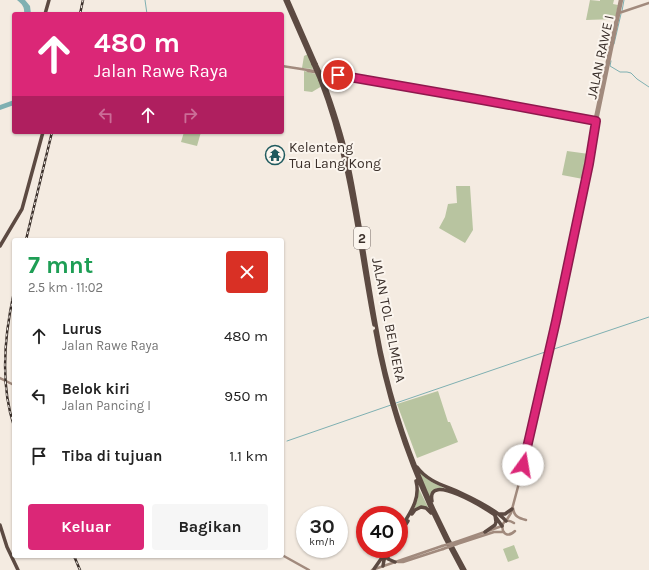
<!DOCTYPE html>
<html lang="id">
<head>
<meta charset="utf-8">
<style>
  body { margin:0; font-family:Karla,sans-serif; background:#f6f6f6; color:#222; height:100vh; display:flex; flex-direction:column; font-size:15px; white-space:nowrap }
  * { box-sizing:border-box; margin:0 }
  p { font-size:13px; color:#767676 }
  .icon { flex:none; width:22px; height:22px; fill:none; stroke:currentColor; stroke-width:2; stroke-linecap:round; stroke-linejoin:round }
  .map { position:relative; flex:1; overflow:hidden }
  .panel { position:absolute; left:12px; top:238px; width:272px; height:320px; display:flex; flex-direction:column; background:#fff; border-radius:4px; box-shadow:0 1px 3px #0004 }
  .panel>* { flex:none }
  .top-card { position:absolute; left:12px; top:12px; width:272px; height:122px; border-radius:4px; box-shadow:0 1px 3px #0004; background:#db2777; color:#fff; overflow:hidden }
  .speed { position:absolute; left:296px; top:506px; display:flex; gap:8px; font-size:20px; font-weight:700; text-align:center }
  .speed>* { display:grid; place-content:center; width:52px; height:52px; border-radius:50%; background:#fff; box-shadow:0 1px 3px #0004; line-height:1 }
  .speed small { font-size:10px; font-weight:400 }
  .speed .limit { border:6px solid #d22; background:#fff; color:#111 }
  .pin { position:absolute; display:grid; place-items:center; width:34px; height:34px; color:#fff; margin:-17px; border:2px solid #fff; border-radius:50%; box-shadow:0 1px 4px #0007 }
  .me { position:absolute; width:44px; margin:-22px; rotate:13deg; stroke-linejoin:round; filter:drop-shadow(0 0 3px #0008) }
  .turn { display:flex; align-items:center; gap:14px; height:84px; padding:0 16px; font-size:18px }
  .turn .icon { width:52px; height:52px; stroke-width:2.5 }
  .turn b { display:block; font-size:28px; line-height:34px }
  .lanes { display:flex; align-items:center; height:38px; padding:0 16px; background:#0003; justify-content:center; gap:20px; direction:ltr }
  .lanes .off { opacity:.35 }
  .round { display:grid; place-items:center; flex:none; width:42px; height:42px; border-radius:4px; background:#f6f6f6 }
  .overview { display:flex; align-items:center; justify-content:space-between; height:68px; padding:0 16px }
  h1 { font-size:24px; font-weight:700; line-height:30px; color:#1e9e55 }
  .primary-button { display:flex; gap:8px; margin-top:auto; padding:8px 16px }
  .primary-button a { flex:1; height:46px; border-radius:4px; background:#db2777; color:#fff; font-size:16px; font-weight:700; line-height:46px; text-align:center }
  .primary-button a+a { background:#f6f6f6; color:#222 }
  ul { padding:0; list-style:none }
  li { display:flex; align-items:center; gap:12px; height:60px; padding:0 16px }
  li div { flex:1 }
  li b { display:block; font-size:15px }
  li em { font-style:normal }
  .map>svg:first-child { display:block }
  .green { fill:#b8c4a0 }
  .water { fill:#7fb0b2 }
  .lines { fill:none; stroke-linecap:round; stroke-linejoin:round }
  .stream { stroke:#7fb0b2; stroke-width:1 }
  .secondary { stroke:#a18a7d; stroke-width:2.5 }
  .highway { stroke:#5c4a42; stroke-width:3.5 }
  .rail-casing { stroke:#3b302b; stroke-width:2.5 }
  .rail { stroke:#fbf5ee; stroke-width:1; stroke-dasharray:3; stroke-linecap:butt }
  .secondary-bridge { stroke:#a18a7d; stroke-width:2.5 }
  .highway-bridge { stroke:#5c4a42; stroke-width:3.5 }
  .route-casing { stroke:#8e194d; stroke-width:10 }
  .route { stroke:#db2777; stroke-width:7 }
  .labels { text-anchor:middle; stroke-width:4; stroke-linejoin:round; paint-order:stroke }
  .shield { fill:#fbf5ee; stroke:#756b66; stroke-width:1 }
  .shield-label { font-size:13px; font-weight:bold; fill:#3b302b }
  .street-label { font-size:14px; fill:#3b302b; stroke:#fbf5ee }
  .poi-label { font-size:14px; fill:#3b302b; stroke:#fbf5ee; text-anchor:start }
</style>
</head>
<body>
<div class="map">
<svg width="649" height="570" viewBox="0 0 649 570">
  <rect width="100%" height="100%" fill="#f4ebe1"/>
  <path class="green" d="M590,0L600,1V0H614L613,4L618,5L615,19L586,20Z
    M308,54L313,69L302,68L304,56Z
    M304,71L316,74L322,86L312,92L304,91Z
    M184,132H201L197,146L181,142Z
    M567,151L589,154L583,179L562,175Z
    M456,186H470L473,230L465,243L439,228L445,217L448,204L457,203Z
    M438,391L448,422H450L458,442L417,458L397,404Z
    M418,471L430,481L444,488C436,487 431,490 430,498Z
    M418,487L428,507L427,508L420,506L414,509L418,498Z
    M514,545L519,558L508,562L503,549Z"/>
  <path class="water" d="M17,0H25L30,6L31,14H24C25,7 22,4 17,0Z
    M14,100V105L0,110V105Z"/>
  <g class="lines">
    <path class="stream" d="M145,0L147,14
      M622,11L624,0
      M614,44L621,14
      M611,61L610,66L620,72H627L631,73L637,79L649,87
      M551,350L649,317
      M396,403L548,351
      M287,441L391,405"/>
    <path class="secondary" d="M619,13L649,3
      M282,66L327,73
      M306,70L308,71L482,99L596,121
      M596,121L595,118L620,0
      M0,378L14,385
      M513,508C514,516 518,518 526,520
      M506,521L511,513L519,483L549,352L622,0
      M514,523C497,512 500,545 515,531
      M456,542L502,526
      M457,544L494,532H504
      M282,555L309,570
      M398,562H403L443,549
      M372,570L442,546"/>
    <path class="highway" d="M285,0L313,64
      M288,0L316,64
      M45,14L49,0
      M323,79C332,104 341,130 347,157C361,221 368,286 381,351C397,428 426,501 465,570
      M320,80C351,160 358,242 374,325
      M0,246L22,209L43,132
      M375,331C390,416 420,495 462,570
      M417,467C427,481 443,485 459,492C472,498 497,510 506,521
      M432,501C426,471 486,509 495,515L496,522L495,525L485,532
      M412,514L415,510L421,507L426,508L431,513
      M498,514H505L512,509
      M495,516L502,526
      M0,525L7,547L18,570
      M399,531C409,514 421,500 416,481
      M399,535L408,521
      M388,553V559L395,562
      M383,566L384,560L390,549
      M374,569L388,549"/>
    <g class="rail-casing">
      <path id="rail" d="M80,14L83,0
        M26,240L52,132
        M14,292C4,337 0,384 14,426
        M74,556L80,570"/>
    </g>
    <use href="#rail" class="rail"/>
    <path class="secondary-bridge" d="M442,546L456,542
      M443,549L457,544"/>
    <path class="highway-bridge" d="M313,64L320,80
      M316,64L323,79"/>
  </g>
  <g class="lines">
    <g class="route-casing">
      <path id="route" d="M338,75L482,100L596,121L589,164L556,321L523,465"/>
    </g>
    <use href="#route" class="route"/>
  </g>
  <defs>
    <g id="temple-ring" transform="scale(1)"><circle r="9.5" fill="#fbf5ee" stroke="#1f5a5e" stroke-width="1.5"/><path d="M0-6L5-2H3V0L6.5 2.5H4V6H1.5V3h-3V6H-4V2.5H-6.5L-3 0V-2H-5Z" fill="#1f5a5e"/></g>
  </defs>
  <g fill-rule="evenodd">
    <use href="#temple-ring" x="275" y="155"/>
  </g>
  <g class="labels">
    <rect class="shield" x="354" y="227" width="16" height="22" rx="3"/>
    <g class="shield-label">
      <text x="362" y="243">2</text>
    </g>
    <g class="street-label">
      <text transform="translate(600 57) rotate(-78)" y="5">JALAN RAWE I</text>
      <text transform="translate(389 320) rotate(79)" y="5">JALAN TOL BELMERA</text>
    </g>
    <g class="poi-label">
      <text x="289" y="152">Kelenteng<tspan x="289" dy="16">Tua Lang Kong</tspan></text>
    </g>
  </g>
</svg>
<div class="speed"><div>30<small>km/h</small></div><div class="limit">40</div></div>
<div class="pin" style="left:338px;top:75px;background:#d93025"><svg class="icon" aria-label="arrive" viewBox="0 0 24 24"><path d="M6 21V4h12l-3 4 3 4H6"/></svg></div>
<svg class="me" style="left:523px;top:465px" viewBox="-20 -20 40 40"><circle r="19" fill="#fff"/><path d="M0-13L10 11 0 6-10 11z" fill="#db2777"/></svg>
<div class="top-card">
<div class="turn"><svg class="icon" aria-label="ahead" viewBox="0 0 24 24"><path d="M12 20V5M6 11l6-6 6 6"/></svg><div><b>480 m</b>Jalan Rawe Raya</div></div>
<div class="lanes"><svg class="icon off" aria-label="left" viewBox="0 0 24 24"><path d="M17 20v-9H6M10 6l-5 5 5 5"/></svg><svg class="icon" aria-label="ahead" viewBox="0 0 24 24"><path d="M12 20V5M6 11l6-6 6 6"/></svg><svg class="icon off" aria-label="right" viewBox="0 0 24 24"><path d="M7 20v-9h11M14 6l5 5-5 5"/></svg></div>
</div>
<section class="panel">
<div class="overview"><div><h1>7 mnt</h1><p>2.5 km · 11:02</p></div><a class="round" style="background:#d93025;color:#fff"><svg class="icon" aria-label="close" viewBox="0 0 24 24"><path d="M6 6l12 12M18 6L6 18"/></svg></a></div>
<ul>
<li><svg class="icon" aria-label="ahead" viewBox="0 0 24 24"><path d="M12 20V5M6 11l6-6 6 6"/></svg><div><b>Lurus</b><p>Jalan Rawe Raya</p></div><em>480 m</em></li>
<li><svg class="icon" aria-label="left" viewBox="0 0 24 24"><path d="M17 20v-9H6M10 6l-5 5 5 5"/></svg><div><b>Belok kiri</b><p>Jalan Pancing I</p></div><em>950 m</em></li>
<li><svg class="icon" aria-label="arrive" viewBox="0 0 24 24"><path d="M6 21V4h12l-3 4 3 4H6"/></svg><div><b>Tiba di tujuan</b></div><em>1.1 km</em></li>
</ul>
<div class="primary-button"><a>Keluar</a><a>Bagikan</a></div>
</section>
</div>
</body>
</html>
